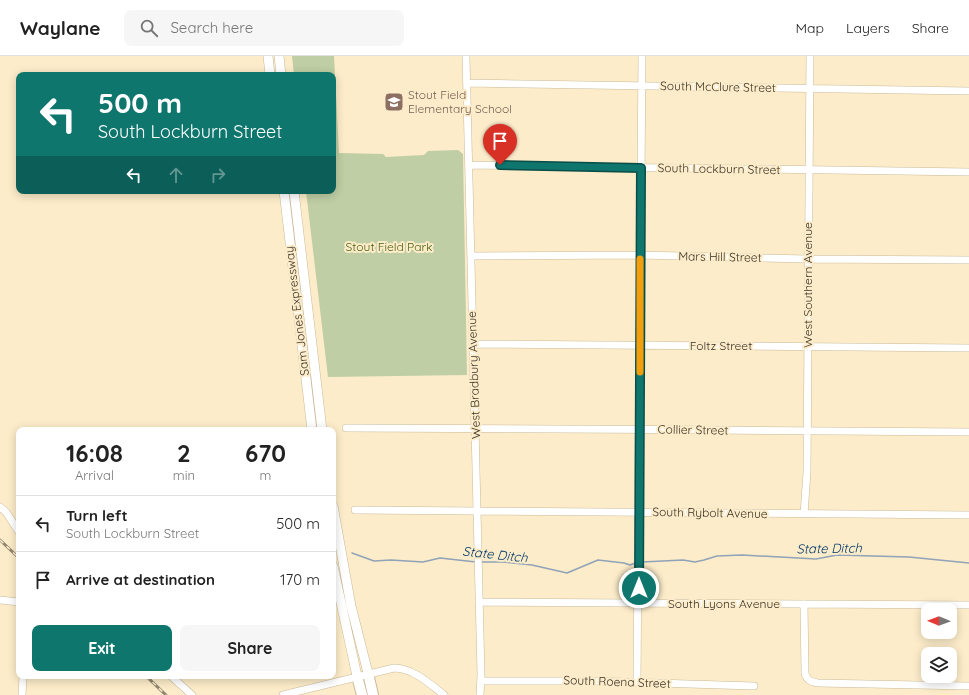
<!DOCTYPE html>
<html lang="en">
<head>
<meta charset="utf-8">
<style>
  body { margin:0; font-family:Quicksand,sans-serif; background:#f6f6f6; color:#222; height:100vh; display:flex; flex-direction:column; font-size:15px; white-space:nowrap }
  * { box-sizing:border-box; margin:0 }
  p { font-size:13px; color:#767676 }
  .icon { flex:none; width:22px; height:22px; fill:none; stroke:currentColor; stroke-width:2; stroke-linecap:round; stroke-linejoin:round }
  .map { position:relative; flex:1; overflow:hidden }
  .details { position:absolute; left:16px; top:371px; width:320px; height:252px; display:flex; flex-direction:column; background:#fff; border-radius:8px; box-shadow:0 2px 10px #0003 }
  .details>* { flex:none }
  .guide { position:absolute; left:16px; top:16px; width:320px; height:122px; border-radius:8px; box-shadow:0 2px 10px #0003; background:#0f766e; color:#fff; overflow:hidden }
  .needle { width:26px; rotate:271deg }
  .controls { position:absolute; left:921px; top:547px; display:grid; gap:8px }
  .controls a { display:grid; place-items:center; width:36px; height:36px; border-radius:8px; background:#fff; box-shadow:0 2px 10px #0003; font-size:20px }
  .pin { position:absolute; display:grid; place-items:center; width:34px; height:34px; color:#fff; margin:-41px -17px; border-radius:50% 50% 50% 0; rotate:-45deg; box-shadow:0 0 4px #0007 }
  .pin .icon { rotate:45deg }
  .me { position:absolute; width:44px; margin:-22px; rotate:0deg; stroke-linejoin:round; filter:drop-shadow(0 0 3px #0008) }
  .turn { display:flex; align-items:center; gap:14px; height:84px; padding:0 16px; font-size:18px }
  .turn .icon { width:52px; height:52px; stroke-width:2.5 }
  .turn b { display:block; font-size:28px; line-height:34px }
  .lanes { display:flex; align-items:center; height:38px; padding:0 16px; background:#0003; justify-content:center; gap:20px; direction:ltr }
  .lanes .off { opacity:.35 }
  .eta { display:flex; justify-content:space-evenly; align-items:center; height:68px; text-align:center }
  .eta b { font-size:24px; font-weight:800; line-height:28px }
  .primary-button { display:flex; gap:8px; margin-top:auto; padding:8px 16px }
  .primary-button a { flex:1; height:46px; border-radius:8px; background:#0f766e; color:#fff; font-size:16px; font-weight:800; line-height:46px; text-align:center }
  .primary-button a+a { background:#f6f6f6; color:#222 }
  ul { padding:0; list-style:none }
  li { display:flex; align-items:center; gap:12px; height:56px; padding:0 16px; border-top:1px solid #e0e0e0 }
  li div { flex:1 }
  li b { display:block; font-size:15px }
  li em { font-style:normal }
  header { display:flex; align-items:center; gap:24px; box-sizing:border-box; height:56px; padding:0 20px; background:#fff; border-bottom:1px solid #e0e0e0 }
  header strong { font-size:19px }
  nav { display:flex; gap:22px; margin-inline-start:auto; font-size:14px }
  .search { width:280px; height:36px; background:#f6f6f6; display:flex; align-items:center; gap:10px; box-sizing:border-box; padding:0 14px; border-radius:8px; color:#767676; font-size:15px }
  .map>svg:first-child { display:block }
  .green { fill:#bfcea4 }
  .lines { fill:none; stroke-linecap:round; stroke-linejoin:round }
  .stream { stroke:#90a3b8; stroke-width:1.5 }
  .minor-casing { stroke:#caba98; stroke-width:8 }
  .major-casing { stroke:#caba98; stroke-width:10 }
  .highway-casing { stroke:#caba98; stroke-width:12 }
  .minor { stroke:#fff; stroke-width:7 }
  .major { stroke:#fff; stroke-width:9 }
  .highway { stroke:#fff; stroke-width:10 }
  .rail-casing { stroke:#91866f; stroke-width:3 }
  .rail { stroke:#fcecc9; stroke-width:1.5; stroke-dasharray:4.5; stroke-linecap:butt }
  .route-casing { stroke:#0a4d48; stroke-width:10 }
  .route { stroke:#0f766e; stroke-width:7 }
  .slow { stroke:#f59e0b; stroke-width:7 }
  .labels { text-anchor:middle; stroke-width:4; stroke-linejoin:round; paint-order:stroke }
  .street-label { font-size:12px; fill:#383124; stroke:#fcecc9 }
  .education-label { font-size:12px; fill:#785e54; stroke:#fcecc9; text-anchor:start }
  .park-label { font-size:12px; fill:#4a5f0f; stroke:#fcecc9 }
  .water-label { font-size:13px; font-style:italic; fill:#02396c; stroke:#fcecc9 }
</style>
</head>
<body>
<header>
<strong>Waylane</strong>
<div class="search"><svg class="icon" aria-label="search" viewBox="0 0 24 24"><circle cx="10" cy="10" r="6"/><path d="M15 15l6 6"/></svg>Search here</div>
<nav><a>Map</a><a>Layers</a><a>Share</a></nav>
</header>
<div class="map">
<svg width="969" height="639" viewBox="0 0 969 639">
  <rect width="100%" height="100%" fill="#fcecc9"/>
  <path class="green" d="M292,0H334L339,97L383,98L386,101L424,99L428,95L458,94L463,98L467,319L328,321L306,135H333V19H294Z"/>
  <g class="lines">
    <path class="stream" d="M352,497L374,505L391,504L423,506L440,502L476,506
      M480,506H503L532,509L567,517L598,504L624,507L630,509L635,507
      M642,506L683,504L695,506L704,504L717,500L742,499L816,503L837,499L909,501L969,507"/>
    <g class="minor-casing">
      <path id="minor" d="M466,0L481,619L480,639
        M467,27L969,35
        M469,109L969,116
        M471,200L640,199L808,203L969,204
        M473,288L969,292
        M346,372C554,372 761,375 969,376
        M0,451L6,456L19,476
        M355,454L969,459
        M804,458L807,416L810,0
        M0,544L19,546
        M479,546L969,549
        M804,548L805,617C806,624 811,626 818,627L969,630
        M171,620L192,639
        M481,625H591L754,630
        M637,627L642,0
        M22,639L23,620
        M283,639L394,612C413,612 430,628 444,639"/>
    </g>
    <g class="major-casing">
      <path id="major" d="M268,0L270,19
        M279,0L281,19
        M284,135L312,374
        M294,135L322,374
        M333,450L351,550L368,617
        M333,510L357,620"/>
    </g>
    <g class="highway-casing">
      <path id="highway" d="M368,617L373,639
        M357,620L362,639"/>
    </g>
    <use href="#minor" class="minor"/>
    <use href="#major" class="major"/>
    <use href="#highway" class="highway"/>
    <g class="rail-casing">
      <path id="rail" d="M0,484L19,502
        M146,620L166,639"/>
    </g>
    <use href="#rail" class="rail"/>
  </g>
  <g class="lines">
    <g class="route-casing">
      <path id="route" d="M500,109L641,112L639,532"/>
    </g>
    <use href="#route" class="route"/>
    <path class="slow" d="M640,316V203"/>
  </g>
  <defs>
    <g id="school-square" transform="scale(1)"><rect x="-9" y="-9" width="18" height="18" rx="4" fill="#8d6e63" stroke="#fcecc9"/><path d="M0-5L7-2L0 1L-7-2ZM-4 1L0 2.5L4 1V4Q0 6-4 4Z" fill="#fff"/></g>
  </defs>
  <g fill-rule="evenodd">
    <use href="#school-square" x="394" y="46"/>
  </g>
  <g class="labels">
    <g class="street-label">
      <text transform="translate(718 31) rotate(1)" y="4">South McClure Street</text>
      <text transform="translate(719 113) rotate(1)" y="4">South Lockburn Street</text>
      <text transform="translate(720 201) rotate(1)" y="4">Mars Hill Street</text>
      <text transform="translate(808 229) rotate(-90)" y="4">West Southern Avenue</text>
      <text transform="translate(297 255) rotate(-97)" y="4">Sam Jones Expressway</text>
      <text x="721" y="294">Foltz Street</text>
      <text transform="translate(474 319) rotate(-92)" y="4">West Bradbury Avenue</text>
      <text transform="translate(693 374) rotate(1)" y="4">Collier Street</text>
      <text transform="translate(710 457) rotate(1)" y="4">South Rybolt Avenue</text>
      <text x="724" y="552">South Lyons Avenue</text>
      <text transform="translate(617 626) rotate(2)" y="4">South Roena Street</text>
    </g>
    <g class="education-label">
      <text x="408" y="43">Stout Field<tspan x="408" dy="14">Elementary School</tspan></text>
    </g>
    <g class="park-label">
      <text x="389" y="195">Stout Field Park</text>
    </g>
    <g class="water-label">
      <text transform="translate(829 492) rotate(-1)" y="5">State Ditch</text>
      <text transform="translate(495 498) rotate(6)" y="5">State Ditch</text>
    </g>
  </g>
</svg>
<div class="controls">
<a><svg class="needle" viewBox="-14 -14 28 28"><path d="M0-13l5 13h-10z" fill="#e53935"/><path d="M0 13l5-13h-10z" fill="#767676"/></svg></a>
<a><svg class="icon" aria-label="layers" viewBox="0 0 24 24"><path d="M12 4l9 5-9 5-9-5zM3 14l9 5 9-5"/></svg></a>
</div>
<div class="pin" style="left:500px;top:109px;background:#d93025"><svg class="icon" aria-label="arrive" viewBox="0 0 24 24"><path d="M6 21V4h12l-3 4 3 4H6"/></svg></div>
<svg class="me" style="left:639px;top:532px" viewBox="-20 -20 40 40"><circle r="17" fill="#0f766e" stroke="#fff" stroke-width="3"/><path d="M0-11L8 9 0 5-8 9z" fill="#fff"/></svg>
<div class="guide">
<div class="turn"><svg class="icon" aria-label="left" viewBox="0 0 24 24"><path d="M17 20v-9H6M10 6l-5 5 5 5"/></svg><div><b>500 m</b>South Lockburn Street</div></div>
<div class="lanes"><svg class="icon" aria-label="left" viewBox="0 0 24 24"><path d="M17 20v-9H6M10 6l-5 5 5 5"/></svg><svg class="icon off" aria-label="ahead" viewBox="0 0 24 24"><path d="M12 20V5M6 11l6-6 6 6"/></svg><svg class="icon off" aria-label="right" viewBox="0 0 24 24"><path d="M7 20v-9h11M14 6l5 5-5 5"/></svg></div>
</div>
<section class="details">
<div class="eta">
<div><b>16:08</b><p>Arrival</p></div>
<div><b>2</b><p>min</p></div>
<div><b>670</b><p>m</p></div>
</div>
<ul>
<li><svg class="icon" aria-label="left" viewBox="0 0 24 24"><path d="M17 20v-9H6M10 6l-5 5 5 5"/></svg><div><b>Turn left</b><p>South Lockburn Street</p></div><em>500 m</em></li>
<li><svg class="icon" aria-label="arrive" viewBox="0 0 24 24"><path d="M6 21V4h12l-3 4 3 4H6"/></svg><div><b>Arrive at destination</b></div><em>170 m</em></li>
</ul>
<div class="primary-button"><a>Exit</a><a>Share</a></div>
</section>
</div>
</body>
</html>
